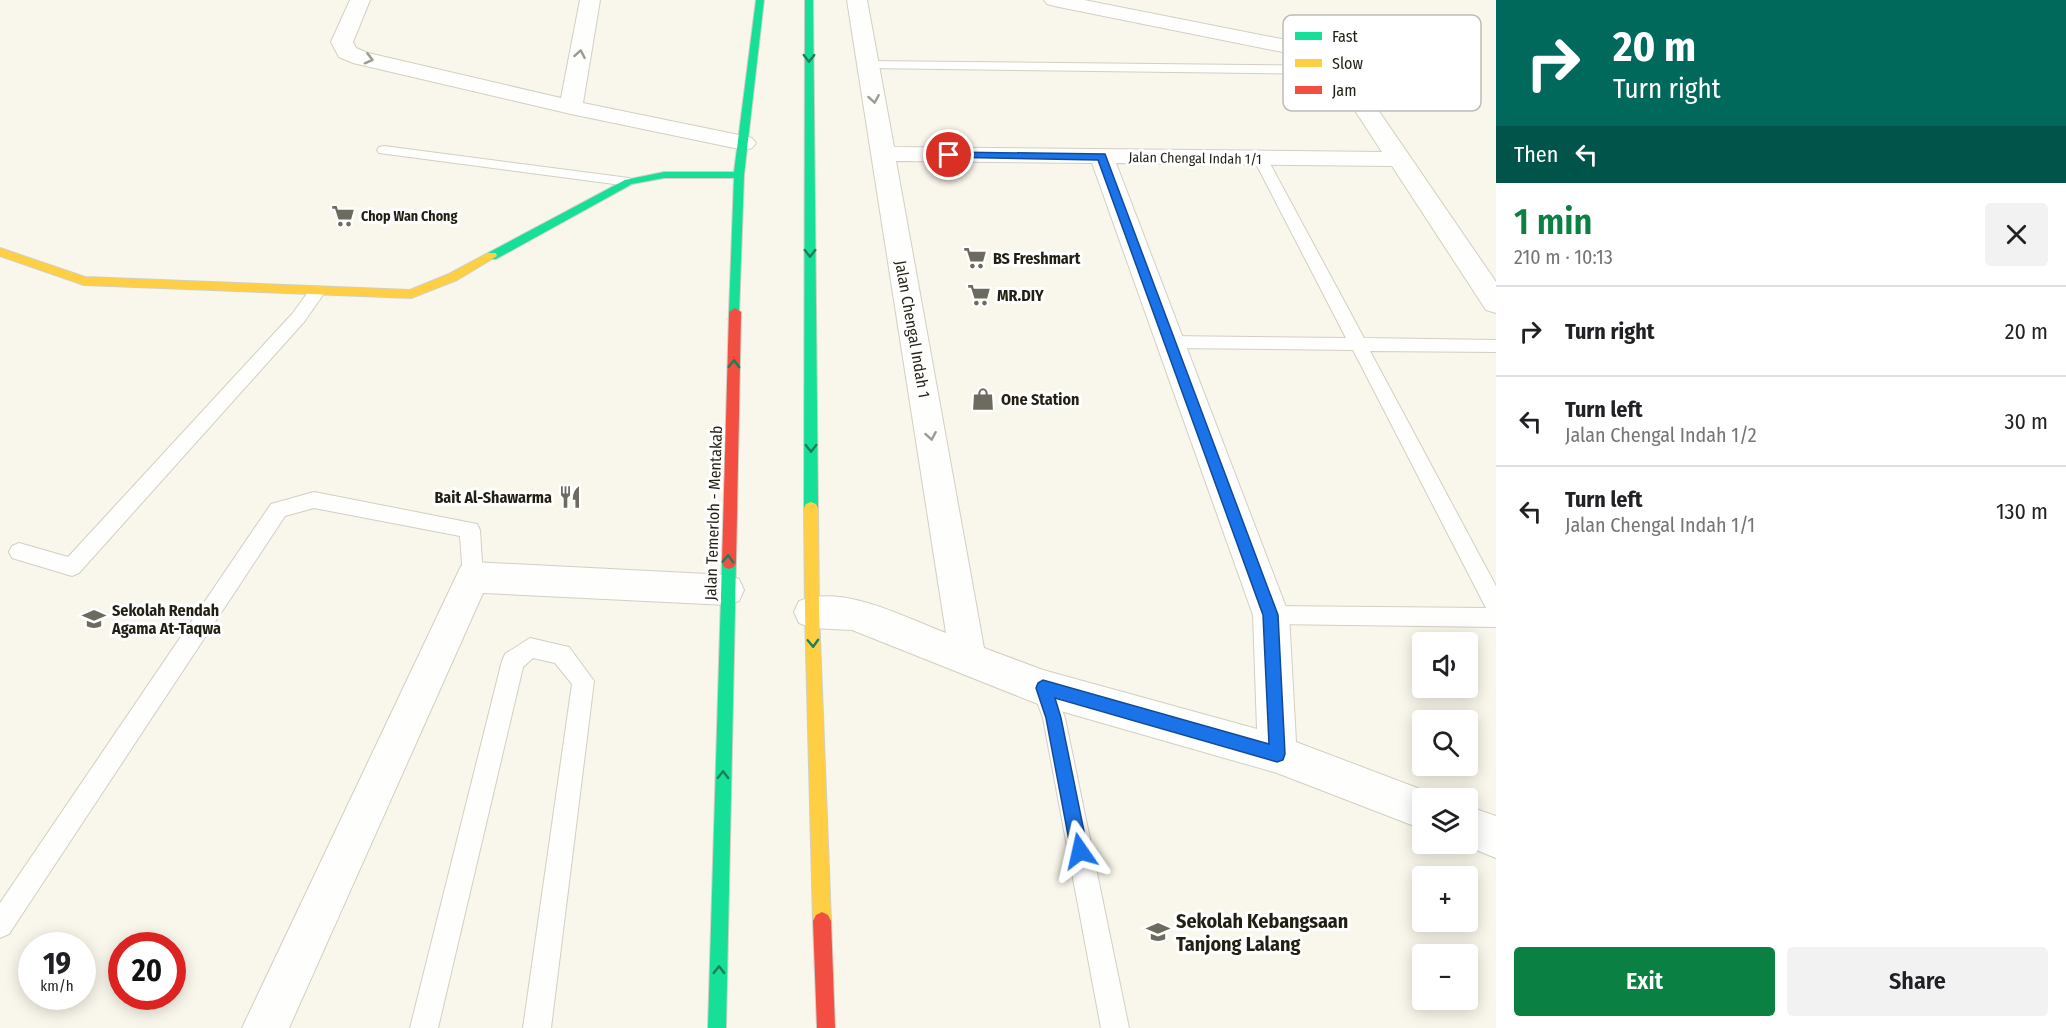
<!DOCTYPE html>
<html lang="en">
<head>
<meta charset="utf-8">
<style>
  body { margin:0; font-family:"Fira Sans Condensed",sans-serif; background:#f2f2f2; color:#202124; height:100vh; display:flex; flex-direction:column; font-size:22px; white-space:nowrap }
  * { box-sizing:border-box; margin:0 }
  p { font-size:20px; color:#757577 }
  .icon { flex:none; width:33px; height:33px; fill:none; stroke:currentColor; stroke-width:2; stroke-linecap:round; stroke-linejoin:round }
  .map { position:relative; flex:1; overflow:hidden }
  .drawer { display:flex; flex-direction:column; background:#fff; width:570px }
  .drawer>* { flex:none }
  .hud { background:#00695c; color:#fff; overflow:hidden }
  .controls { position:absolute; left:1412px; top:632px; display:grid; gap:12px }
  .controls a { display:grid; place-items:center; width:66px; height:66px; border-radius:6px; background:#fff; box-shadow:0 3px 15px #0003; font-size:30px }
  .speed { position:absolute; left:18px; top:932px; display:flex; gap:12px; font-size:30px; font-weight:700; text-align:center }
  .speed>* { display:grid; place-content:center; width:78px; height:78px; border-radius:50%; background:#fff; box-shadow:0 3px 15px #0003; line-height:1 }
  .speed small { font-size:15px; font-weight:400 }
  .speed .limit { border:9px solid #d22; background:#fff; color:#111 }
  .pin { position:absolute; display:grid; place-items:center; width:51px; height:51px; color:#fff; margin:-26px; border:3px solid #fff; border-radius:50%; box-shadow:0 2px 6px #0007 }
  .me { position:absolute; width:66px; margin:-33px; rotate:349deg; stroke-linejoin:round; filter:drop-shadow(0 0 4px #0008) }
  .turn { display:flex; align-items:center; gap:21px; height:126px; padding:0 18px; font-size:27px }
  .turn .icon { width:78px; height:78px; stroke-width:2.5 }
  .turn b { display:block; font-size:42px; line-height:51px }
  .then { display:flex; align-items:center; height:57px; padding:0 18px; background:#0003; gap:12px; font-size:22px }
  .round { display:grid; place-items:center; flex:none; width:63px; height:63px; border-radius:6px; background:#f2f2f2 }
  .overview { display:flex; align-items:center; justify-content:space-between; height:102px; padding:0 18px }
  h1 { font-size:36px; font-weight:600; line-height:45px; color:#0b8043 }
  .button { display:flex; gap:12px; margin-top:auto; padding:12px 18px }
  .button a { flex:1; height:69px; border-radius:6px; background:#0b8043; color:#fff; font-size:24px; font-weight:600; line-height:69px; text-align:center }
  .button a+a { background:#f2f2f2; color:#202124 }
  ul { padding:0; list-style:none }
  li { display:flex; align-items:center; gap:18px; height:90px; padding:0 18px; border-top:2px solid #e0e0e0 }
  li div { flex:1 }
  li b { display:block; font-size:22px }
  li em { font-style:normal }
  main { display:flex; flex:1; min-height:0 }
  .map>svg:first-child { display:block }
  .lines { fill:none; stroke-linecap:round; stroke-linejoin:round }
  .lane-casing { stroke:#d2cfc3; stroke-width:2 }
  .street-casing { stroke:#d2cfc3; stroke-width:2 }
  .fast-casing { stroke:#d2cfc3; stroke-width:2 }
  .slow-casing { stroke:#d2cfc3; stroke-width:2 }
  .jam-casing { stroke:#d2cfc3; stroke-width:2 }
  .lane { fill:#fefefc; fill-rule:evenodd }
  .street { fill:#fefefc; fill-rule:evenodd }
  .fast { fill:#16e098; fill-rule:evenodd }
  .slow { fill:#ffcf43; fill-rule:evenodd }
  .jam { fill:#f24e42; fill-rule:evenodd }
  .oneway { stroke:#9b9a93 }
  .oneway2 { stroke:#1c8056 }
  .route { fill:#1a73e8; stroke:#114b97; stroke-width:1.5 }
  .labels { text-anchor:middle; stroke-width:6; stroke-linejoin:round; paint-order:stroke }
  .far-street-label { font-size:14px; fill:#221f13; stroke:#fff }
  .far-poi-label { font-size:14px; font-weight:bold; fill:#221f13; stroke:#fff; text-anchor:start }
  .poi-label { font-size:16px; font-weight:bold; fill:#221f13; stroke:#fff; text-anchor:start }
  .street-label { font-size:16px; fill:#221f13; stroke:#fff }
  .near-poi-label { font-size:20px; font-weight:bold; fill:#221f13; stroke:#fff; text-anchor:start }
  .key { fill:#fff; stroke:#bdbcb8; stroke-width:1.5 }
  .key-label { font-size:16px; fill:#221f13 }
</style>
</head>
<body>
<main>
<div class="map">
<svg width="1496" height="1028" viewBox="0 0 1496 1028">
  <rect width="100%" height="100%" fill="#f9f6eb"/>
  <g class="lines">
    <g class="lane-casing">
      <path id="lane" d="M868,61L1339,66L1345,70L1339,74L863,68L862,65L863,62Z
        M384,146L629,178L636,182L629,186L379,153L377,150L379,147Z
        M1260,154L1267,158L1364,338L1496,340V352L1370,351L1496,586V627L1271,624L1264,622L1260,615L1264,608L1271,606L1486,608L1353,350L1170,348L1164,346L1162,342L1164,338L1170,336L1346,338L1253,158Z
        M317,286L323,288L325,292L304,322L79,573L72,576L12,558L9,552L12,546L19,543L68,557L292,314L311,288Z
        M314,492L477,524L480,530L483,577L480,583L473,586L466,583L463,577L460,536L314,508L285,516L9,934L0,938V903L271,504Z
        M530,638L569,647L594,681L551,1028H523L572,684L555,663L533,658L523,667L438,1028H410L502,661L505,654Z
        M1043,678L1051,681L1065,718L1129,1028H1101L1043,718L1032,688L1035,681Z"/>
    </g>
    <g class="street-casing">
      <path id="street" d="M350,0H370L353,42L356,48L368,53L561,98L580,0H600L583,103L744,136L752,138L756,143L752,148L744,150L571,114L353,63L339,57L331,42Z
        M847,0H867L894,147L1382,152L1322,60L1054,6L1047,4L1044,0H1084L1337,50L1496,282V313L1486,310L1392,166L1116,163L1289,615L1296,742L1436,795L1438,798H1422V829L1277,773L1043,706L852,630L812,628L799,623L794,612L799,601C844,584 903,617 946,633ZM896,161L1092,163L1253,615L1257,729L1043,670L984,648Z
        M473,562L727,575L739,579L744,590L739,601L727,605L483,593L289,1028H242L461,566Z
        M1467,806L1496,816V858L1459,843H1467Z"/>
    </g>
    <g class="fast-casing">
      <path id="fast" d="M756,0H764L744,175L739,315L735,316L729,312L734,178H664L632,184L496,259H488V253L625,180L664,172H734Z
        M805,0H813L818,508L816,512H806L804,508Z
        M729,557L734,559L736,563L726,1028H708L722,563L724,559Z"/>
    </g>
    <g class="slow-casing">
      <path id="slow" d="M0,248L85,277L410,290L449,274L488,253H496L497,256L457,280L411,298L84,285L0,256Z
        M811,502L816,504L818,508L819,612L831,921L828,927L822,930L816,927L813,921L805,612L804,508L806,504Z"/>
    </g>
    <g class="jam-casing">
      <path id="jam" d="M735,308L741,312L736,563L734,567L729,569L724,567L722,563L729,312Z
        M822,912L828,915L831,921L835,1028H817L813,921L816,915Z"/>
    </g>
    <use href="#lane" class="lane"/>
    <use href="#street" class="street"/>
    <use href="#fast" class="fast"/>
    <use href="#slow" class="slow"/>
    <use href="#jam" class="jam"/>
  </g>
  <defs><path id="oneway-chevron" d="M-2-3.5L2.5 0L-2 3.5" fill="none" stroke-width="1.6" stroke-linecap="round" stroke-linejoin="round" transform="scale(1.5)"/></defs>
  <g class="oneway">
    <use href="#oneway-chevron" transform="translate(580 54) rotate(-80)"/>
    <use href="#oneway-chevron" transform="translate(369 59) rotate(14)"/>
    <use href="#oneway-chevron" transform="translate(874 99) rotate(80)"/>
    <use href="#oneway-chevron" transform="translate(931 436) rotate(80)"/>
  </g>
  <g class="oneway2">
    <use href="#oneway-chevron" transform="translate(809 58) rotate(90)"/>
    <use href="#oneway-chevron" transform="translate(810 253) rotate(90)"/>
    <use href="#oneway-chevron" transform="translate(734 364) rotate(-88)"/>
    <use href="#oneway-chevron" transform="translate(811 448) rotate(90)"/>
    <use href="#oneway-chevron" transform="translate(728 559) rotate(-88)"/>
    <use href="#oneway-chevron" transform="translate(813 643) rotate(88)"/>
    <use href="#oneway-chevron" transform="translate(723 775) rotate(-89)"/>
    <use href="#oneway-chevron" transform="translate(719 970) rotate(-89)"/>
  </g>
  <path class="route" d="M949,152L1105,154L1278,615L1285,754L1283,760L1277,762L1055,698L1061,718L1088,851L1086,857L1080,860L1074,857L1071,851L1046,718L1036,688L1038,683L1043,680L1269,744L1263,615L1098,160L945,157V153Z"/>
  <defs>
    <g id="supermarket-bare" transform="scale(1.8)"><path d="M-6-5.5h2.5l.6 2H6L4.5 2H-2.5L-4.4-4H-6ZM-1.5 3.2a1.3 1.3 0 1 0 .1 0ZM3 3.2a1.3 1.3 0 1 0 .1 0Z" fill="#6d6a5f" stroke="#fff" stroke-width="2.5" paint-order="stroke"/></g>
    <g id="shop-bare" transform="scale(1.8)"><path d="M-5-2.5h2.3a2.7 3.5 0 0 1 5.4 0H5L5.5 6h-11ZM-1.5-2.5h3a1.5 2.3 0 0 0-3 0Z" fill="#6d6a5f" stroke="#fff" stroke-width="2.5" paint-order="stroke"/></g>
    <g id="restaurant-bare" transform="scale(1.8)"><path d="M-5-6h1v4h1v-4h1v4h1v-4h1v5L-1.5 .5V6h-2V.5L-5-1ZM5-6V6H3V1.5H1.5Q1.5-4 5-6Z" fill="#6d6a5f" stroke="#fff" stroke-width="2.5" paint-order="stroke"/></g>
    <g id="school-bare" transform="scale(1.8)"><path d="M0-5L7-2L0 1L-7-2ZM-4 1L0 2.5L4 1V4Q0 6-4 4Z" fill="#6d6a5f" stroke="#fff" stroke-width="2.5" paint-order="stroke"/></g>
  </defs>
  <g fill-rule="evenodd">
    <use href="#supermarket-bare" x="343" y="216"/>
    <use href="#supermarket-bare" x="975" y="258"/>
    <use href="#supermarket-bare" x="979" y="295"/>
    <use href="#shop-bare" x="983" y="399"/>
    <use href="#restaurant-bare" x="570" y="497"/>
    <use href="#school-bare" x="94" y="619"/>
    <use href="#school-bare" x="1158" y="932"/>
  </g>
  <g class="labels">
    <g class="far-street-label">
      <text transform="translate(1195 158) rotate(1)" y="5">Jalan Chengal Indah 1/1</text>
    </g>
    <g class="far-poi-label">
      <text x="361" y="221">Chop Wan Chong</text>
    </g>
    <g class="poi-label">
      <text x="993" y="264">BS Freshmart</text>
      <text x="997" y="301">MR.DIY</text>
      <text x="1001" y="405">One Station</text>
      <text x="552" y="503" text-anchor="end">Bait Al-Shawarma</text>
      <text x="112" y="616">Sekolah Rendah<tspan x="112" dy="18">Agama At-Taqwa</tspan></text>
    </g>
    <g class="street-label">
      <text transform="translate(913 329) rotate(80)" y="6">Jalan Chengal Indah 1</text>
      <text transform="translate(713 513) rotate(-88)" y="6">Jalan Temerloh - Mentakab</text>
    </g>
    <g class="near-poi-label">
      <text x="1176" y="928">Sekolah Kebangsaan<tspan x="1176" dy="23">Tanjong Lalang</tspan></text>
    </g>
  </g>
  <rect x="1283" y="15" width="198" height="96" rx="9" class="key"/>
  <rect x="1295" y="32" width="27" height="8" fill="#16e098"/>
  <rect x="1295" y="59" width="27" height="8" fill="#ffcf43"/>
  <rect x="1295" y="86" width="27" height="8" fill="#f24e42"/>
  <g class="key-label">
    <text x="1332" y="42">Fast</text>
    <text x="1332" y="69">Slow</text>
    <text x="1332" y="96">Jam</text>
  </g>
</svg>
<div class="controls">
<a><svg class="icon" aria-label="sound" viewBox="0 0 24 24"><path d="M4 9h4l5-4v14l-5-4H4zM17 9q2 3 0 6"/></svg></a>
<a><svg class="icon" aria-label="search" viewBox="0 0 24 24"><circle cx="10" cy="10" r="6"/><path d="M15 15l6 6"/></svg></a>
<a><svg class="icon" aria-label="layers" viewBox="0 0 24 24"><path d="M12 4l9 5-9 5-9-5zM3 14l9 5 9-5"/></svg></a>
<a>+</a>
<a>−</a>
</div>
<div class="speed"><div>19<small>km/h</small></div><div class="limit">20</div></div>
<div class="pin" style="left:949px;top:155px;background:#d93025"><svg class="icon" aria-label="arrive" viewBox="0 0 24 24"><path d="M6 21V4h12l-3 4 3 4H6"/></svg></div>
<svg class="me" style="left:1080px;top:851px" viewBox="-20 -20 40 40"><path d="M0-17L14 15 0 8-14 15z" fill="#1a73e8" stroke="#fff" stroke-width="4"/></svg>
</div>
<section class="drawer">
<div class="hud">
<div class="turn"><svg class="icon" aria-label="right" viewBox="0 0 24 24"><path d="M7 20v-9h11M14 6l5 5-5 5"/></svg><div><b>20 m</b>Turn right</div></div>
<div class="then">Then<svg class="icon" aria-label="left" viewBox="0 0 24 24"><path d="M17 20v-9H6M10 6l-5 5 5 5"/></svg></div>
</div>
<div class="overview"><div><h1>1 min</h1><p>210 m · 10:13</p></div><a class="round"><svg class="icon" aria-label="close" viewBox="0 0 24 24"><path d="M6 6l12 12M18 6L6 18"/></svg></a></div>
<ul>
<li><svg class="icon" aria-label="right" viewBox="0 0 24 24"><path d="M7 20v-9h11M14 6l5 5-5 5"/></svg><div><b>Turn right</b></div><em>20 m</em></li>
<li><svg class="icon" aria-label="left" viewBox="0 0 24 24"><path d="M17 20v-9H6M10 6l-5 5 5 5"/></svg><div><b>Turn left</b><p>Jalan Chengal Indah 1/2</p></div><em>30 m</em></li>
<li><svg class="icon" aria-label="left" viewBox="0 0 24 24"><path d="M17 20v-9H6M10 6l-5 5 5 5"/></svg><div><b>Turn left</b><p>Jalan Chengal Indah 1/1</p></div><em>130 m</em></li>
</ul>
<div class="button"><a>Exit</a><a>Share</a></div>
</section>
</main>
</body>
</html>
